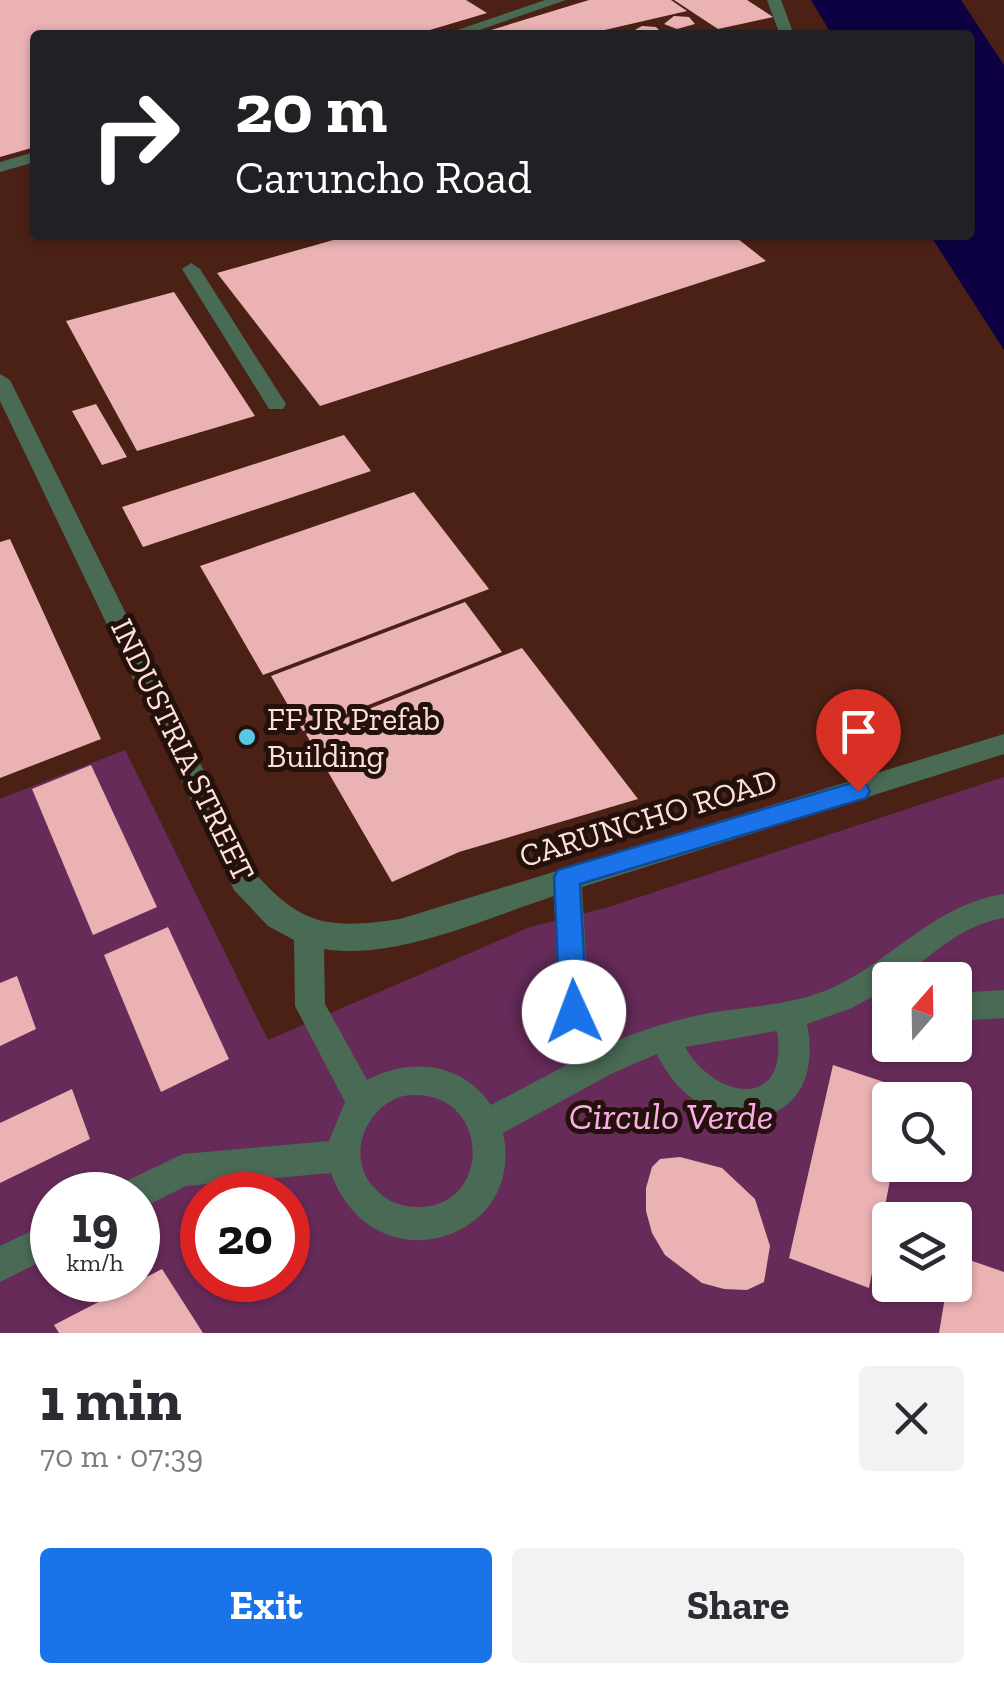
<!DOCTYPE html>
<html lang="en">
<head>
<meta charset="utf-8">
<style>
  body { margin:0; font-family:"Zilla Slab",serif; background:#f2f2f3; color:#2b2b33; height:100vh; display:flex; flex-direction:column; font-size:38px; white-space:nowrap }
  * { box-sizing:border-box; margin:0 }
  p { font-size:32px; color:#7c7c81 }
  .icon { flex:none; width:55px; height:55px; fill:none; stroke:currentColor; stroke-width:2; stroke-linecap:round; stroke-linejoin:round }
  .map { position:relative; height:1333px; overflow:hidden }
  .sheet { display:flex; flex-direction:column; background:#fff; flex:1 }
  .sheet>* { flex:none }
  .hud { position:absolute; left:30px; top:30px; width:945px; height:210px; border-radius:10px; box-shadow:0 2px 8px #0004; background:#202124; color:#fff; overflow:hidden }
  .needle { width:65px; rotate:20deg }
  .buttons { position:absolute; left:872px; top:962px; display:grid; gap:20px }
  .buttons a { display:grid; place-items:center; width:100px; height:100px; border-radius:10px; background:#fff; box-shadow:0 2px 8px #0004; font-size:50px }
  .speed { position:absolute; left:30px; top:1172px; display:flex; gap:20px; font-size:50px; font-weight:700; text-align:center }
  .speed>* { display:grid; place-content:center; width:130px; height:130px; border-radius:50%; background:#fff; box-shadow:0 2px 8px #0004; line-height:1 }
  .speed small { font-size:25px; font-weight:400 }
  .speed .limit { border:15px solid #d22; background:#fff; color:#111 }
  .pin { position:absolute; display:grid; place-items:center; width:85px; height:85px; color:#fff; margin:-102px -42px; border-radius:50% 50% 50% 0; rotate:-45deg; box-shadow:0 0 10px #0007 }
  .pin .icon { rotate:45deg }
  .me { position:absolute; width:110px; margin:-55px; rotate:358deg; stroke-linejoin:round; filter:drop-shadow(0 0 8px #0008) }
  .turn { display:flex; align-items:center; gap:35px; height:210px; padding:0 40px; font-size:45px }
  .turn .icon { width:130px; height:130px; stroke-width:2.5 }
  .turn b { display:block; font-size:70px; line-height:85px }
  .round { display:grid; place-items:center; flex:none; width:105px; height:105px; border-radius:10px; background:#f2f2f3 }
  .head { display:flex; align-items:center; justify-content:space-between; height:170px; padding:0 40px }
  h1 { font-size:60px; font-weight:700; line-height:75px }
  .button { display:flex; gap:20px; margin-top:auto; padding:20px 40px }
  .button a { flex:1; height:115px; border-radius:10px; background:#1a73e8; color:#fff; font-size:40px; font-weight:700; line-height:115px; text-align:center }
  .button a+a { background:#f2f2f3; color:#2b2b33 }
  .map>svg:first-child { display:block }
  .green { fill:#672b5a; fill-rule:evenodd }
  .water { fill:#0d0143 }
  .building { fill:#ebb2b4 }
  .lines { fill:none; stroke-linecap:round; stroke-linejoin:round }
  .minor { fill:#496a55; fill-rule:evenodd }
  .route { fill:#1a73e8; stroke:#114b97; stroke-width:2.5 }
  .poi-dot { fill:#58c8e4; stroke:#24110c; stroke-width:4 }
  .labels { text-anchor:middle; stroke-width:10; stroke-linejoin:round; paint-order:stroke }
  .poi-label { font-size:32px; fill:#fde1d9; stroke:#24110c; text-anchor:start }
  .street-label { font-size:32px; fill:#fde1d9; stroke:#24110c }
  .near-park-label { font-size:38px; font-style:italic; fill:#faaee6; stroke:#24110c }
</style>
</head>
<body>
<div class="map">
<svg width="1004" height="1333" viewBox="0 0 1004 1333">
  <rect width="100%" height="100%" fill="#4b2116"/>
  <path class="green" d="M125,750L268,1040L530,927L609,907L1004,777V1333H0V799ZM890,980H955V1045H890ZM890,1100H955V1165H890ZM52,1195H138V1280H52ZM202,1195H288V1280H202ZM890,1220H955V1285H890Z"/>
  <path class="water" d="M811,0H961L1004,65V350L930,235H970V35H832Z"/>
  <path class="building" d="M0,0H466L487,13L413,35H35V147L0,157Z
    M671,0L687,11L583,35H475L589,0Z
    M674,0H747L773,17L718,29Z
    M674,16L689,17L695,24L677,29L664,24Z
    M642,26L656,27L662,33L634,34L633,31Z
    M351,235H733L766,261L320,406L217,273Z
    M174,292L255,416L137,451L66,321Z
    M96,404L127,457L102,465L72,411Z
    M344,435L371,471L143,547L122,507Z
    M414,492L489,589L263,675L200,566Z
    M10,539L101,739L0,778V542Z
    M465,602L502,652L303,731L271,676Z
    M522,648L638,799L459,852L392,882L306,734Z
    M91,765L157,907L93,935L32,789Z
    M168,927L229,1059L161,1092L104,955Z
    M17,976L36,1029L0,1046V983Z
    M833,1065L908,1090L906,1100H890V1165H893L869,1288L789,1258Z
    M72,1089L90,1139L0,1183V1123Z
    M680,1157L722,1168L755,1199L770,1246L764,1282L747,1290L724,1289L702,1283L665,1255L652,1233L646,1211V1188L652,1167L660,1159Z
    M955,1255L1004,1272V1333H939L947,1285H955Z
    M162,1269L203,1333H59L54,1325Z"/>
  <g class="lines">
    <path class="minor" d="M545,0H566L465,35H443Z
      M767,0H781L794,35H780Z
      M35,152V162L0,172V162Z
      M191,263L200,269L286,404L283,409H269L266,404L182,269Z
      M0,374L10,380L254,872C302,927 330,929 400,919L1004,734V754L582,887L589,1012L604,1046C640,1030 676,1019 715,1012C755,1006 799,1004 836,986C896,957 936,904 1004,894V918C961,925 933,954 899,980H890V987L852,1008L807,1024C830,1141 699,1146 657,1054L611,1074L503,1133C527,1241 373,1289 331,1173L186,1186L138,1210V1195H117L122,1183L183,1154L329,1141L345,1102L295,1006L294,940L268,926L234,890L0,401ZM554,896L559,1012L578,1059L491,1105C462,1062 410,1057 367,1080L325,1004L324,949C394,961 487,918 554,896ZM777,1031C790,1111 715,1100 685,1047ZM403,1096C491,1083 496,1209 416,1207C397,1207 382,1198 370,1183C347,1151 368,1106 403,1096Z
      M1004,990V1018L955,1021V993Z
      M52,1221V1256L0,1282V1246Z"/>
  </g>
  <path class="route" d="M858,781L866,784L870,791L866,798L580,884L587,1012L583,1021L574,1024L564,1021L560,1012L554,877L558,870Z"/>
  <circle class="poi-dot" cx="247" cy="737" r="10"/>
  <g class="labels">
    <g class="poi-label">
      <text x="267" y="730">FF JR Prefab<tspan x="267" dy="37">Building</tspan></text>
    </g>
    <g class="street-label">
      <text transform="translate(183 750) rotate(64)" y="11">INDUSTRIA STREET</text>
      <text transform="translate(648 818) rotate(-17)" y="11">CARUNCHO ROAD</text>
    </g>
    <g class="near-park-label">
      <text x="671" y="1129">Circulo Verde</text>
    </g>
  </g>
</svg>
<div class="buttons">
<a><svg class="needle" viewBox="-14 -14 28 28"><path d="M0-13l5 13h-10z" fill="#e53935"/><path d="M0 13l5-13h-10z" fill="#7c7c81"/></svg></a>
<a><svg class="icon" aria-label="search" viewBox="0 0 24 24"><circle cx="10" cy="10" r="6"/><path d="M15 15l6 6"/></svg></a>
<a><svg class="icon" aria-label="layers" viewBox="0 0 24 24"><path d="M12 4l9 5-9 5-9-5zM3 14l9 5 9-5"/></svg></a>
</div>
<div class="speed"><div>19<small>km/h</small></div><div class="limit">20</div></div>
<div class="pin" style="left:858px;top:791px;background:#d93025"><svg class="icon" aria-label="arrive" viewBox="0 0 24 24"><path d="M6 21V4h12l-3 4 3 4H6"/></svg></div>
<svg class="me" style="left:574px;top:1012px" viewBox="-20 -20 40 40"><circle r="19" fill="#fff"/><path d="M0-13L10 11 0 6-10 11z" fill="#1a73e8"/></svg>
<div class="hud">
<div class="turn"><svg class="icon" aria-label="right" viewBox="0 0 24 24"><path d="M7 20v-9h11M14 6l5 5-5 5"/></svg><div><b>20 m</b>Caruncho Road</div></div>
</div>
</div>
<section class="sheet">
<div class="head"><div><h1>1 min</h1><p>70 m · 07:39</p></div><a class="round"><svg class="icon" aria-label="close" viewBox="0 0 24 24"><path d="M6 6l12 12M18 6L6 18"/></svg></a></div>
<div class="button"><a>Exit</a><a>Share</a></div>
</section>
</body>
</html>
